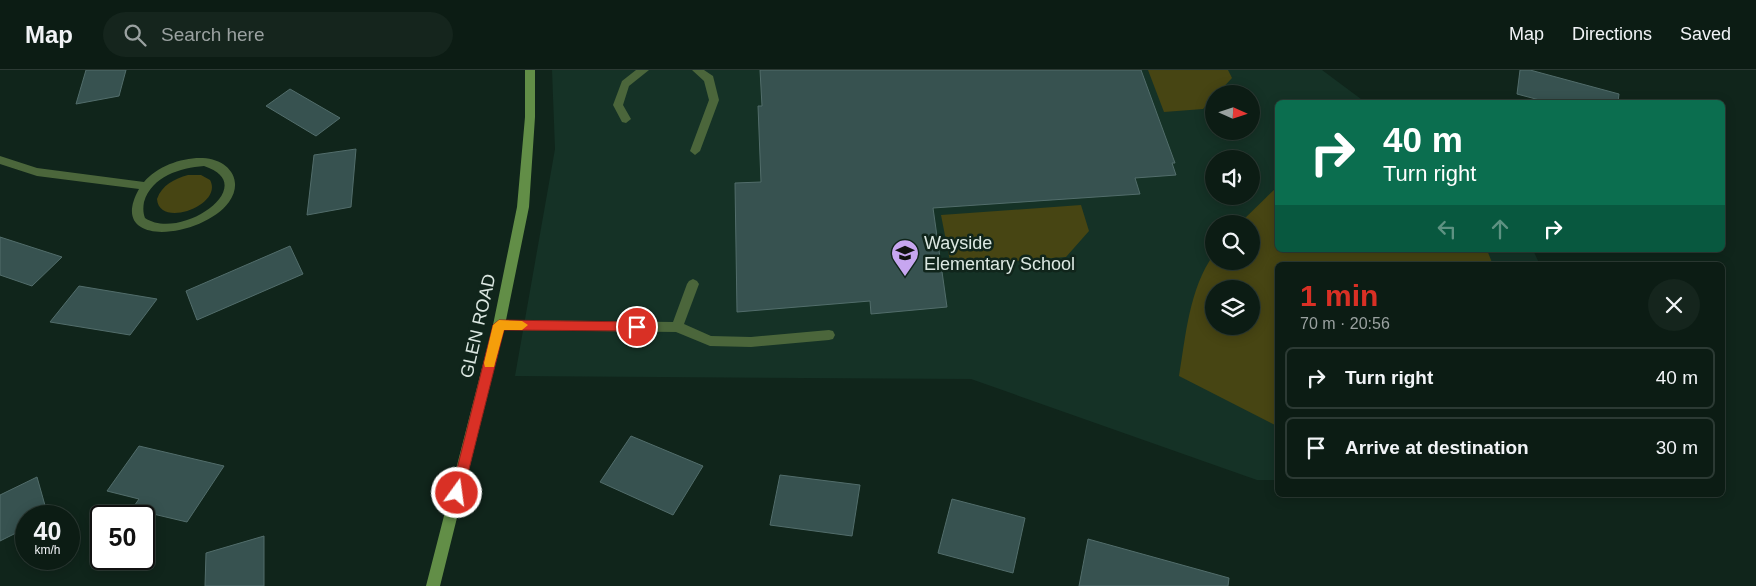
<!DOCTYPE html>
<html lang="en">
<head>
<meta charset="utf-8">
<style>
  body { margin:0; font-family:Arial,sans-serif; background:#15251d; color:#f1f3f6; height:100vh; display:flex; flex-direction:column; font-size:19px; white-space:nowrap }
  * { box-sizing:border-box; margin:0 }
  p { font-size:16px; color:#9aa1a0 }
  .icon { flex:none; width:28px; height:28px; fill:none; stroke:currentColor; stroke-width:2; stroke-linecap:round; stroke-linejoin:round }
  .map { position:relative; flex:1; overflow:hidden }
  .panel { position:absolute; left:1275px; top:192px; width:450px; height:235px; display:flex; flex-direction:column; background:#0c1c14; border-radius:8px; box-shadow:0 2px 12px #0003,0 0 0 1px #2c3a34 }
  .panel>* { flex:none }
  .hud { position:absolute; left:1275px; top:30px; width:450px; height:152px; border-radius:8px; box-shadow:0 2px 12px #0003,0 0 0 1px #2c3a34; background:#0b6e4f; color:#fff; overflow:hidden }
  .needle { width:32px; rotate:93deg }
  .controls { position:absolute; left:1205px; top:15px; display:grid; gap:10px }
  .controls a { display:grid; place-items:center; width:55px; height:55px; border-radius:50%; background:#0c1c14; box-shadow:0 2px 12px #0003,0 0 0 1px #2c3a34; font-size:25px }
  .speed { position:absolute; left:15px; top:435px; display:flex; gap:10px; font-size:25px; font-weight:700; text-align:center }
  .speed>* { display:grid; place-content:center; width:65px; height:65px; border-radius:50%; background:#0c1c14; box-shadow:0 2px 12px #0003,0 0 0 1px #2c3a34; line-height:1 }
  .speed small { font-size:12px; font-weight:400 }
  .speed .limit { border:2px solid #111; border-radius:8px; background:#fff; color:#111 }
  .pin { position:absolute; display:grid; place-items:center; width:42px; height:42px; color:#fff; margin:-21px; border:2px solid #fff; border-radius:50%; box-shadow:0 1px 5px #0007 }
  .me { position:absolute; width:55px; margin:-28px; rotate:14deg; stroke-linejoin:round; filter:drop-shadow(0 0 4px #0008) }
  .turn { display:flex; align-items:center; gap:18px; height:105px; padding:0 25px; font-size:22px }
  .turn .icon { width:65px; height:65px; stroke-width:2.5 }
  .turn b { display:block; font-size:35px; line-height:42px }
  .lanes { display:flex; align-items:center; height:48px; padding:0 25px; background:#0003; justify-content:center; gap:25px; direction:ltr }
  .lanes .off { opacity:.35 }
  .round { display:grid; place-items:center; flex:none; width:52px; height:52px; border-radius:26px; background:#15251d }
  .summary { display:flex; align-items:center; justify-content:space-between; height:85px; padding:0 25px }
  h1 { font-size:30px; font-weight:600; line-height:38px; color:#d93025 }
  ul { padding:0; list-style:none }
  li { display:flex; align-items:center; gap:15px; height:62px; margin:0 10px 8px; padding:0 15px; border:2px solid #2c3a34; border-radius:8px }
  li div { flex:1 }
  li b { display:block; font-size:19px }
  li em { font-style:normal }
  header { display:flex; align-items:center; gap:30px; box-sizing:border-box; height:70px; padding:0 25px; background:#0c1c14; border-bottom:1px solid #2c3a34 }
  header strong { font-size:24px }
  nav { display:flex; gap:28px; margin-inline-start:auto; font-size:18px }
  .search { width:350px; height:45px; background:#15251d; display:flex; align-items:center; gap:12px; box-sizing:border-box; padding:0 18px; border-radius:28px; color:#9aa1a0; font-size:19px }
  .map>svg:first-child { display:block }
  .built { fill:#153226; fill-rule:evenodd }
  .green { fill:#474513; fill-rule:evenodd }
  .building { fill:#375250; stroke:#526d6b }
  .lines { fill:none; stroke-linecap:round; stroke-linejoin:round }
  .lane { fill:#4b663b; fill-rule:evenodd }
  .street { fill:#4b663b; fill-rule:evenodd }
  .secondary { fill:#628e47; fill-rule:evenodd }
  .route { fill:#d93025; stroke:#8d1f18 }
  .slow { fill:#f59e0b }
  .labels { text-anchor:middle; stroke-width:5; stroke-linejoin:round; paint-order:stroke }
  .poi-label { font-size:18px; fill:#dce8e2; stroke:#10251b; text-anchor:start }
  .street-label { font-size:18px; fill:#dce8e2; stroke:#10251b }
</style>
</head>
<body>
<header>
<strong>Map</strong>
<div class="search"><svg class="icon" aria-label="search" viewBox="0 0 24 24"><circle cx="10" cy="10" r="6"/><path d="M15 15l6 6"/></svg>Search here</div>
<nav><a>Map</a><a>Directions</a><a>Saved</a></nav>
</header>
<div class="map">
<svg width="1756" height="516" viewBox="0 0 1756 516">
  <rect width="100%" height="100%" fill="#10251b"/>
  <path class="built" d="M552,0H1322L1365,32H1278V180H1533L1540,195H1278L1277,410H1257L971,309L515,306L555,79ZM1214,24H1251V61H1214ZM1214,89H1251V126H1214ZM1214,154H1251V191H1214ZM1214,219H1251V256H1214Z"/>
  <path class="green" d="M1148,0H1228L1232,8L1217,24H1214V27L1203,39L1164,42Z
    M188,105H201L210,110C224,135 159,159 157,129C162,115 174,109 188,105Z
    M1277,117L1278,180H1487L1493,195H1278L1277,356L1179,306C1186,265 1189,219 1214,184V191H1251V154H1239ZM1214,219H1251V256H1214Z
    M1081,135L1089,161L1066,187L951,196L941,145Z"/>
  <path class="building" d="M86,0H126L119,26L76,34Z
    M760,0H1141L1175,93H1172L1176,105L1135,108L1140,124L933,138L947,237L871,244L870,231L737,242L735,113L761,112L758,36H762Z
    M1520,0H1530L1619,24L1618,32H1547L1517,24Z
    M290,19L340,48L316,66L266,36Z
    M356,79L351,137L307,145L314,85Z
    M0,167L62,187L32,216L0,205Z
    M290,176L303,204L197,250L186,221Z
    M79,216L157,229L130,265L50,252Z
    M631,366L703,396L673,445L600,412Z
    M139,376L224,396L187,452L132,439L139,429L107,421Z
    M780,405L860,415L852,466L770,455Z
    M37,407L48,446H26V458L0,471V425Z
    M952,429L1025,448L1013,503L938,483Z
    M264,466V516H205L206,483Z
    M1088,469L1229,508L1228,516H1079Z"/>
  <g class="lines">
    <path class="lane" d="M636,0H649L629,16L623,35L631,49L626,53L622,52L613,35L622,11Z
      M692,0H704L713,6L719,30L700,81L695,85L690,81L709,30L704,11Z
      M693,209L697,211L699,214L684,254L711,266L751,267L829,260L833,261L835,265L833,269L829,270L751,277L710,276L676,262L499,260L495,259L493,255L495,251L499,250L673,252L687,214L689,211Z"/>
    <path class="street" d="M0,86L37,98L144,112C157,96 183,87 203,88C227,89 245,109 229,132C203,168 105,180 139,119L37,106L0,94ZM204,96C263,115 180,172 145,148C143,143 143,138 144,132C152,106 180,98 204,96Z"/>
    <path class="secondary" d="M525,0H535V47L529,137L505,255L440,516H426L493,255L517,137L525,47Z"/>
  </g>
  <path class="route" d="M499,250L637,252L641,253L643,257L641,260L637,261L504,260L463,423L461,427L457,429L452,427L451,423L493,255Z"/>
  <path class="slow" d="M499,250L522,251L528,255L522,260H504L495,293L494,297H485L484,293L493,255Z"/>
  <defs>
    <g id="school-pin" transform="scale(1.4375)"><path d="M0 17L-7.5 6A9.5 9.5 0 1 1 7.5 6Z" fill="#c7a6f0" stroke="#10251b"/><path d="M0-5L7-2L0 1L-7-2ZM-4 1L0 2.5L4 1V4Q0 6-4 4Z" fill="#111"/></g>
  </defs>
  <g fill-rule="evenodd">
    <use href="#school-pin" x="905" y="183"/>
  </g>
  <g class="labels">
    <g class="poi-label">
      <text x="924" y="179">Wayside<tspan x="924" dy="21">Elementary School</tspan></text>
    </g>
    <g class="street-label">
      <text transform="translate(478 256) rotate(-77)" y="6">GLEN ROAD</text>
    </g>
  </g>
</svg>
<div class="controls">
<a><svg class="needle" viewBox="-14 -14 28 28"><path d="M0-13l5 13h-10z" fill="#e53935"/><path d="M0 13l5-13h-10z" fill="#9aa1a0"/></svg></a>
<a><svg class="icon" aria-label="sound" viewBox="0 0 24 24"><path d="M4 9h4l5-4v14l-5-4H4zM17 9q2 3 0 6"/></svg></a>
<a><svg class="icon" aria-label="search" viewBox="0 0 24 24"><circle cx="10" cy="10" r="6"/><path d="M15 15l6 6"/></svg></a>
<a><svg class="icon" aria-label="layers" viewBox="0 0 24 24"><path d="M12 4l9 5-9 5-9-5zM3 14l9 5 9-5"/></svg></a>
</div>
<div class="speed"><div>40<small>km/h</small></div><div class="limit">50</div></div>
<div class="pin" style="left:637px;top:257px;background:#d93025"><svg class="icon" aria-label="arrive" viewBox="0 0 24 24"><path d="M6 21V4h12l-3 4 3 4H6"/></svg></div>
<svg class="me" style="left:457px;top:423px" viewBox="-20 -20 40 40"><circle r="17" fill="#d93025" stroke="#fff" stroke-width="3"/><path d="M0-11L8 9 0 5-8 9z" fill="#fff"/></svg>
<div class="hud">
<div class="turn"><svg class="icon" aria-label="right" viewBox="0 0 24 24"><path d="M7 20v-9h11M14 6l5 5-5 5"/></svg><div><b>40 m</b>Turn right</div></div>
<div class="lanes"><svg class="icon off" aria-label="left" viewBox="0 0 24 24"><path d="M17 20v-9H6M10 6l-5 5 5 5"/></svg><svg class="icon off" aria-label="ahead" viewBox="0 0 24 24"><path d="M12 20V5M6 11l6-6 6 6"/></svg><svg class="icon" aria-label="right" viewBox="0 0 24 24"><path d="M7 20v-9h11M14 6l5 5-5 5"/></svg></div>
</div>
<section class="panel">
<div class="summary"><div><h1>1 min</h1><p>70 m · 20:56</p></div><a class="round"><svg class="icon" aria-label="close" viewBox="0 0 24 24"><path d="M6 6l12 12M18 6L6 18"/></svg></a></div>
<ul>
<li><svg class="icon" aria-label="right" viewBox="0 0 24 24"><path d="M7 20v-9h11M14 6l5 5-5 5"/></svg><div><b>Turn right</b></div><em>40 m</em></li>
<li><svg class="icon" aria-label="arrive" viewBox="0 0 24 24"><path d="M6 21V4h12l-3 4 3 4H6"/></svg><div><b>Arrive at destination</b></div><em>30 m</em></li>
</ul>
</section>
</div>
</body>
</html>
